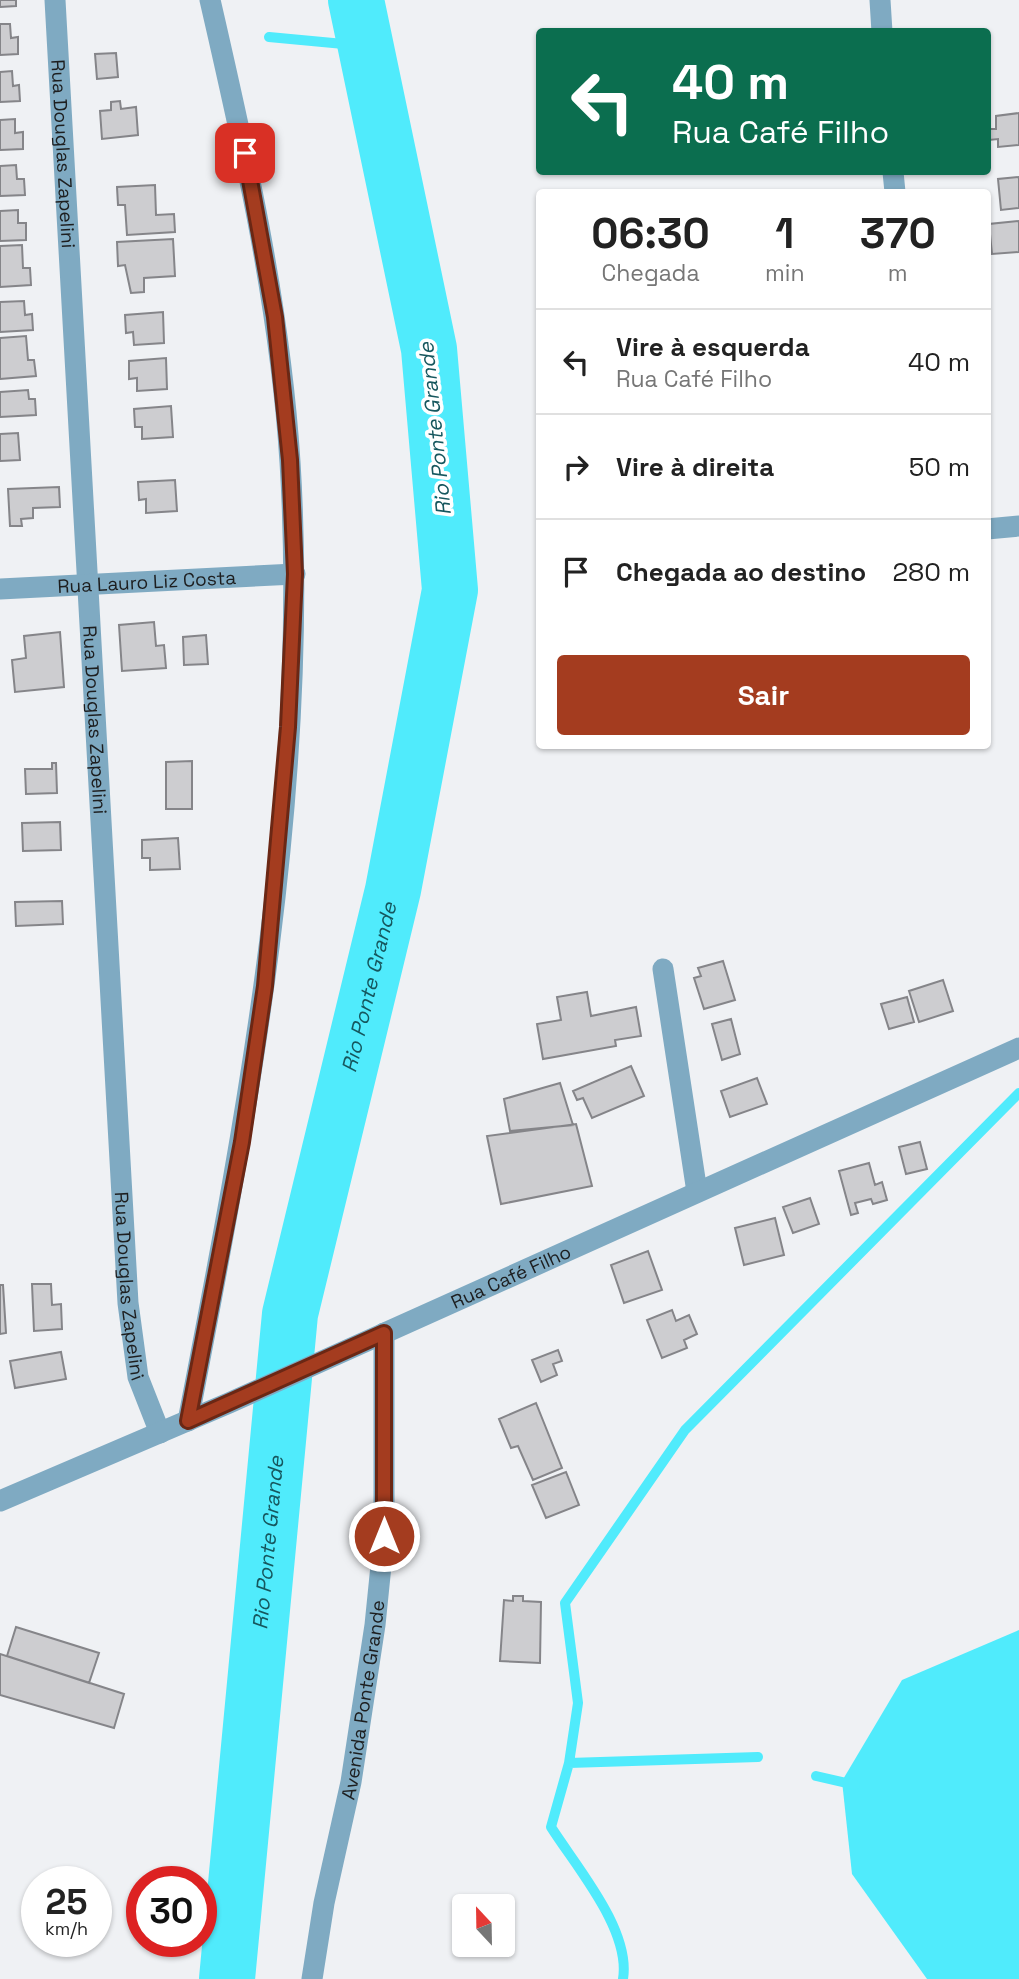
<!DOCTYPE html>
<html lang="pt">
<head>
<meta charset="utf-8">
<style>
  body { margin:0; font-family:"Space Grotesk",sans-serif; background:#f6f6f6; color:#222; height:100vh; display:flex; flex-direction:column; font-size:26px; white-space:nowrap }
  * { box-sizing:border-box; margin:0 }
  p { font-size:23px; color:#767676 }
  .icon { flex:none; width:38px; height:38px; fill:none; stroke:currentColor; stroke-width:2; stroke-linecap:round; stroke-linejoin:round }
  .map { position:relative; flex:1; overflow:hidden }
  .drawer { position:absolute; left:536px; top:189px; width:455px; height:560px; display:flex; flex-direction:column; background:#fff; border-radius:7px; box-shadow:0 2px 5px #0004 }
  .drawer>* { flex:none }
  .guide { position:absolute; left:536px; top:28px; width:455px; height:147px; border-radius:7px; box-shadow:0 2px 5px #0004; background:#0b6e4f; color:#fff; overflow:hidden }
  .needle { width:46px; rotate:338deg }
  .buttons { position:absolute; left:452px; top:1894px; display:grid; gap:14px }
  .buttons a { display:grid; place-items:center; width:63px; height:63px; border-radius:7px; background:#fff; box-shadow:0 2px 5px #0004; font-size:35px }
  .speed { position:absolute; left:21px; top:1866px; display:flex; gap:14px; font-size:35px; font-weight:700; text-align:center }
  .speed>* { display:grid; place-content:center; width:91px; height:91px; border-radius:50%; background:#fff; box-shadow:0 2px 5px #0004; line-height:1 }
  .speed small { font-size:18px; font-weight:400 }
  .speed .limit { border:10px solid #d22; background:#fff; color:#111 }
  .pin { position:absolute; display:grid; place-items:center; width:60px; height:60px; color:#fff; margin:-30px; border-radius:14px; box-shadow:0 4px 10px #0006 }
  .me { position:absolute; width:77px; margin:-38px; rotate:0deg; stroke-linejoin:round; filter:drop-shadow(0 0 5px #0008) }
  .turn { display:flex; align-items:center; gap:24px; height:147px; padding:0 21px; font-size:32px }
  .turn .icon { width:91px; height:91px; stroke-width:2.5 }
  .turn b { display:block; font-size:49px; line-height:60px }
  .eta { display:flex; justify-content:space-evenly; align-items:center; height:119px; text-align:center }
  .eta b { font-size:42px; font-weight:700; line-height:49px }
  .button { display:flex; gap:14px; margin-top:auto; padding:14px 21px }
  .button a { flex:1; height:80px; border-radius:7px; background:#a43c1f; color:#fff; font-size:28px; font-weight:700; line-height:80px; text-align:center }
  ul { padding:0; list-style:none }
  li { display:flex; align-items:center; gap:21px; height:105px; padding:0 21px; border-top:2px solid #e0e0e0 }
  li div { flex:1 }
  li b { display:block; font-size:26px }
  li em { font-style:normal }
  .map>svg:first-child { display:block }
  .water { fill:#50ebfc }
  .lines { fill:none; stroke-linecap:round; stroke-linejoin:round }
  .stream { stroke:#50ebfc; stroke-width:10 }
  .river { stroke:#50ebfc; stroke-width:56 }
  .building { fill:#cdcdd0; stroke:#858589; stroke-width:2 }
  .minor { stroke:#7faac2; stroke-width:21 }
  .route-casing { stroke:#6b2714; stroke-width:18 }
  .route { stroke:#a43c1f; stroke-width:12 }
  .labels { text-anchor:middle; stroke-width:7; stroke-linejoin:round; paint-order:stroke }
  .street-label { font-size:19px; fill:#1d1e1f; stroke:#fff }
  .water-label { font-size:21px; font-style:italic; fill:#16575e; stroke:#fff }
</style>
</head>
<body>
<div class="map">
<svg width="1019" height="1979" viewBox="0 0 1019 1979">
  <rect width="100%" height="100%" fill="#eff1f4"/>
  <path class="water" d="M1019,1630V1979H927L852,1874L842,1781L902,1680Z"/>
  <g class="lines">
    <path class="stream" d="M269,37L365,46
      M569,1763L758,1757
      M816,1776L855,1785
      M623,1979C631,1930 577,1868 551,1827L569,1763L578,1703L565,1603L685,1430L1019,1093"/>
    <path class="river" id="s1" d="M227,1979L290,1314L393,890L450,590L429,349L356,0"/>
  </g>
  <path class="building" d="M0,0H16V6L0,7Z
    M0,24H10L11,38L18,37V54L0,55Z
    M116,53L118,77L97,79L95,54Z
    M12,71L13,86L19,85L20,101L0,102V72Z
    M120,101L121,109L136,107L138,135L102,139L100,111L111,110V102Z
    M1019,113V145L998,147V139L989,140L988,129H996V116Z
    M15,119V133L23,132V149L0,150V120Z
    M16,165L17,179H24L25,195L0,196V166Z
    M1019,177V208L1001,210L998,179Z
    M155,185L156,215L174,214L175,232L127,235L125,205H118L117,187Z
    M18,210V223H26V240L0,241V211Z
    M1019,221V252L992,254L989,224Z
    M173,239L175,276L144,278V292L131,293L125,265L118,266L117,242Z
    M22,245L23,268H30L31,285L0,287V246Z
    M24,301L25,315L32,314L33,330L0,332V302Z
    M163,312L164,343L134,345L133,332L126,333L125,315Z
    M26,336L28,360H34L36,376L0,379V338Z
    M166,358L167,389L137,391V378L129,379V361Z
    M28,390L29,399H35L36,415L0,417V392Z
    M171,406L173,437L142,439V427H135L134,409Z
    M18,433L20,460L0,461V434Z
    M175,480L177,511L146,513V499L139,500L138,482Z
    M59,487L60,507L33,508V518L21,519L22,526H10L8,489Z
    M154,622L156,646L164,645L166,668L122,671L119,625Z
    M60,632L64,687L15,692L12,660L26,658L24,636Z
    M206,635L208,664L184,665L183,637Z
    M192,761V809H166V762Z
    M52,763H56L57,793L26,794L25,769H52Z
    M60,822L61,850L23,851L22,823Z
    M178,838L180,869L150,870V858H142V840Z
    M62,901L63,924L16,926L15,902Z
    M723,961L735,1000L704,1009L694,978L701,976L698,968Z
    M943,980L953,1011L919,1022L909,991Z
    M587,992L591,1016L636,1007L641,1036L615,1040L616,1046L543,1059L537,1024L561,1020L557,997Z
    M907,997L914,1022L889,1029L881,1004Z
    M731,1019L740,1054L722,1060L712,1024Z
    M631,1066L644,1096L592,1118L583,1098L577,1100L573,1091Z
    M757,1078L767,1104L730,1117L721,1091Z
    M560,1083L573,1125L510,1131L504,1099Z
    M576,1124L592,1186L501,1204L487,1136Z
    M920,1142L927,1169L906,1174L899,1147Z
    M869,1163L875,1185L882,1182L887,1200L873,1204L871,1199L855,1203L858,1213L851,1215L839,1171Z
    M810,1198L819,1224L793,1233L783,1207Z
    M775,1218L784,1255L744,1265L735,1228Z
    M648,1251L662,1290L624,1303L611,1265Z
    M32,1284H51L52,1305L61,1304L62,1329L34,1331Z
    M0,1285H3L6,1333L0,1334Z
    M672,1310L676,1321L689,1315L697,1334L684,1340L687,1348L662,1358L647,1320Z
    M558,1350L562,1361L553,1364L557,1375L541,1382L532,1360Z
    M61,1352L66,1379L15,1388L10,1361Z
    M536,1403L562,1468L533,1480L518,1446L511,1448L499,1419Z
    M566,1472L579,1505L546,1518L532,1485Z
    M513,1596H523V1601L541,1602L540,1663L500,1661L504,1600L513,1601Z
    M16,1627L99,1653L89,1683L7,1656Z
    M0,1654L124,1694L114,1728L0,1695Z"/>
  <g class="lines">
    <g class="minor">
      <path id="s2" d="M55,0L128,1303L138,1377L160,1433"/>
      <path d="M880,0L882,32"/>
      <path d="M893,172L895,192"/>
      <path d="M987,529L1019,526"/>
      <path id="s3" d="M0,589L295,574"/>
      <path d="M663,969L697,1192"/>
      <path d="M188,1421C249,1106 310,784 290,462C280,305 245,152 210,0"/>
      <path id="s4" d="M0,1501L229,1403L1019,1048"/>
      <path id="s5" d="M312,1979L324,1903L351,1782L375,1625L384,1536V1333"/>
    </g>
  </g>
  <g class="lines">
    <g class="route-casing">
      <path id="route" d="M245,153L275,317L290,460L295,574L288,727L265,986L242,1142L188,1421L384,1333V1536"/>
    </g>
    <use href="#route" class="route"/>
  </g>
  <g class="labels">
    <g class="street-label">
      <text dy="7" stroke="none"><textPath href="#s2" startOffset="154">Rua Douglas Zapelini</textPath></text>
      <text dy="7" stroke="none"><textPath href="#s3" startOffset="147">Rua Lauro Liz Costa</textPath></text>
      <text dy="7" stroke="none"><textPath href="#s2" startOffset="721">Rua Douglas Zapelini</textPath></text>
      <text dy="7" stroke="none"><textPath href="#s4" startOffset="558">Rua Café Filho</textPath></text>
      <text dy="7" stroke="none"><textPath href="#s2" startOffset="1288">Rua Douglas Zapelini</textPath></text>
      <text dy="7" stroke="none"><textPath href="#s5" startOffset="284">Avenida Ponte Grande</textPath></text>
    </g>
    <g class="water-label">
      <text transform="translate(435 429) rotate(-96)" y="7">Rio Ponte Grande</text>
      <text dy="7" stroke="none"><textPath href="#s1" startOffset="1004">Rio Ponte Grande</textPath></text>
      <text dy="7" stroke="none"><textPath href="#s1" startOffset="438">Rio Ponte Grande</textPath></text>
    </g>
  </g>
</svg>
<div class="buttons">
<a><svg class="needle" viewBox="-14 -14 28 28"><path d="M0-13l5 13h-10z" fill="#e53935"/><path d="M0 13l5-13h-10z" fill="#767676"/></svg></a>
</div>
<div class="speed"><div>25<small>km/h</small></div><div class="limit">30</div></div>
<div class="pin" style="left:245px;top:153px;background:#d93025"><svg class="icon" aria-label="arrive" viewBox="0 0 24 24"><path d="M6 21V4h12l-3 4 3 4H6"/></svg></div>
<svg class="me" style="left:384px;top:1536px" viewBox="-20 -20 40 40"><circle r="17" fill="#a43c1f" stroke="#fff" stroke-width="3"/><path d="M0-11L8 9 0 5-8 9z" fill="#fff"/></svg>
<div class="guide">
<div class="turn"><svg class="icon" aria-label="left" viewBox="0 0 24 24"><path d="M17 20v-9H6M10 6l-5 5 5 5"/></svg><div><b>40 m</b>Rua Café Filho</div></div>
</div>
<section class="drawer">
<div class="eta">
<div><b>06:30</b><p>Chegada</p></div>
<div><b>1</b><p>min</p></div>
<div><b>370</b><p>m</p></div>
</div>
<ul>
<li><svg class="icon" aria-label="left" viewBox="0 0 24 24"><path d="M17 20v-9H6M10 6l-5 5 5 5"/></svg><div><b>Vire à esquerda</b><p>Rua Café Filho</p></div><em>40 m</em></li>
<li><svg class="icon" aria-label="right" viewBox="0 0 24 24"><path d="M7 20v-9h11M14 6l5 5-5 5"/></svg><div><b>Vire à direita</b></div><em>50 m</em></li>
<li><svg class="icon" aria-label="arrive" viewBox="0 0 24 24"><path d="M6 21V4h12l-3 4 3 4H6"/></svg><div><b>Chegada ao destino</b></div><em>280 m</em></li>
</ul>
<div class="button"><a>Sair</a></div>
</section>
</div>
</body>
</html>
